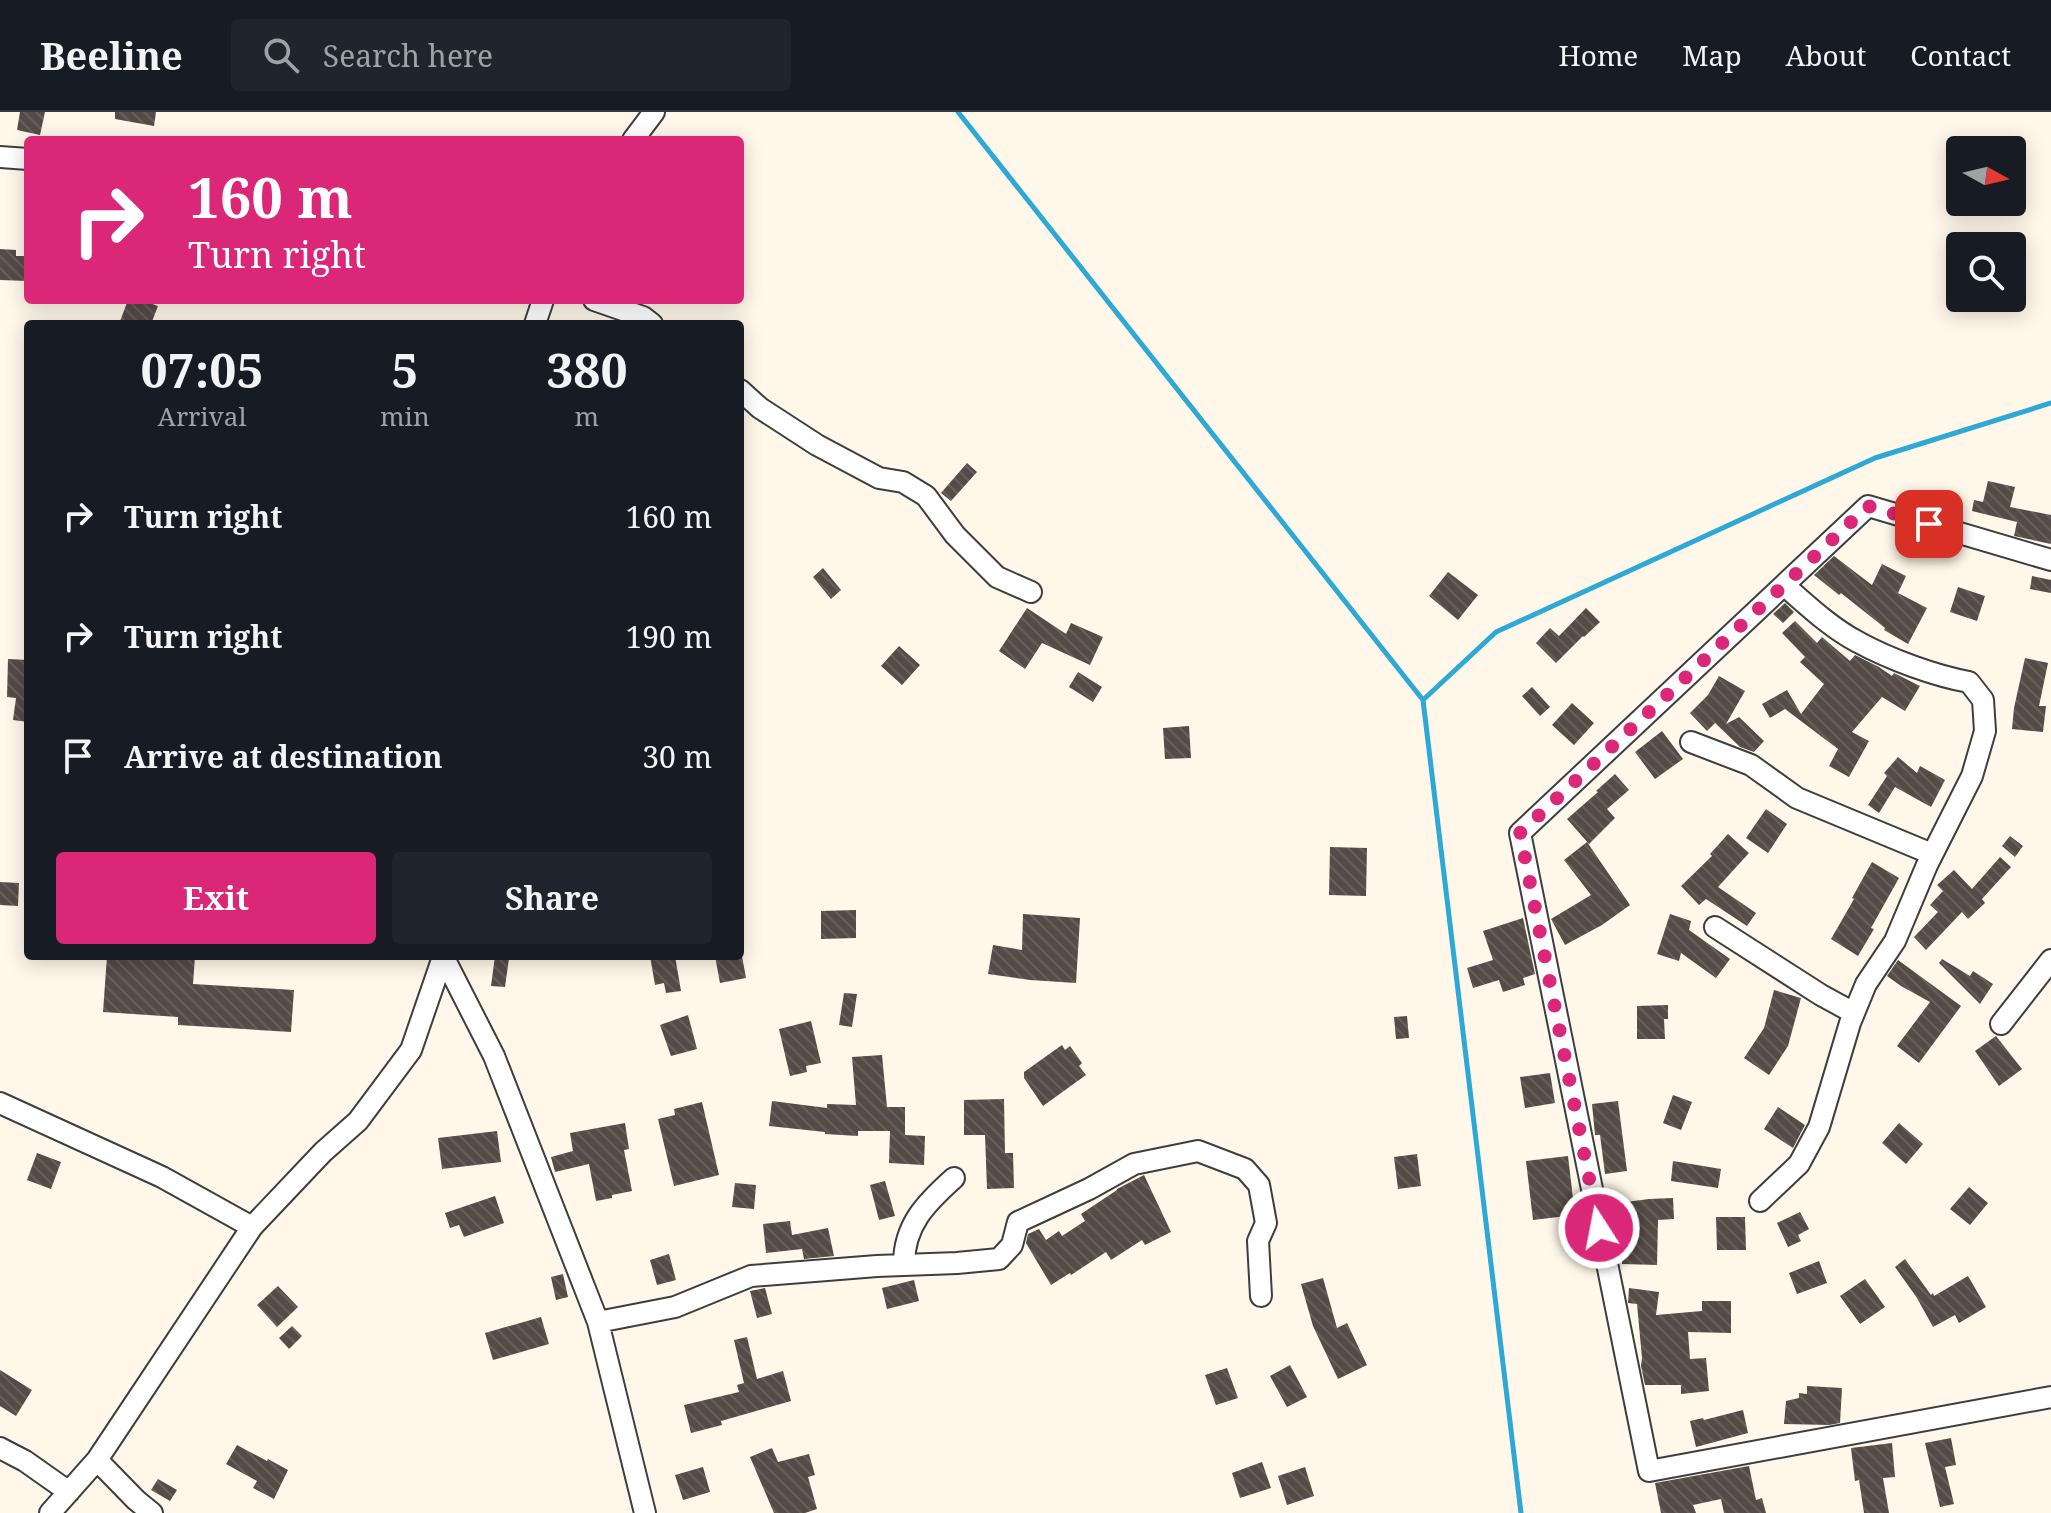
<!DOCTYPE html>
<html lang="en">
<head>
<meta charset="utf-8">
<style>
  body { margin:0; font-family:"Noto Serif",serif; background:#20242c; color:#f1f3f6; height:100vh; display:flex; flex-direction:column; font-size:30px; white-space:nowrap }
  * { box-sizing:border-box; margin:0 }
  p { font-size:26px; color:#9ea1a6 }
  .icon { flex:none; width:44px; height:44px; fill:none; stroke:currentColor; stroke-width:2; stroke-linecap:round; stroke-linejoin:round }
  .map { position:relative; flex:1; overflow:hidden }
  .drawer { position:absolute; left:24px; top:208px; width:720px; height:640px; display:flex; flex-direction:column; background:#171b24; border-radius:8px; box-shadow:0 4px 20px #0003 }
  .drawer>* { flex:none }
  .guide { position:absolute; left:24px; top:24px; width:720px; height:168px; border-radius:8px; box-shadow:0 4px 20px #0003; background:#db2777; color:#fff; overflow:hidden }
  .needle { width:52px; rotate:98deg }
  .tools { position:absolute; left:1946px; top:24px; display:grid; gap:16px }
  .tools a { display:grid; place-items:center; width:80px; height:80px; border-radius:8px; background:#171b24; box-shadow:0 4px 20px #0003; font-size:40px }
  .pin { position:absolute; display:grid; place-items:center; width:68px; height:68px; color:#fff; margin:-34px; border-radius:16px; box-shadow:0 4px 12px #0006 }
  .me { position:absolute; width:88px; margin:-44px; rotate:349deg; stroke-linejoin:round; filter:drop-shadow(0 0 6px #0008) }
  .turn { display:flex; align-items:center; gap:28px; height:168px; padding:0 32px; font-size:36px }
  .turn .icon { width:104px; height:104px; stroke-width:2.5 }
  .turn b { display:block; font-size:56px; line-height:68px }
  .eta { display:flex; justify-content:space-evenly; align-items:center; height:136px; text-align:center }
  .eta b { font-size:48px; font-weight:700; line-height:56px }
  .button { display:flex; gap:16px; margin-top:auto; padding:16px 32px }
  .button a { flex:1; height:92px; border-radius:8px; background:#db2777; color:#fff; font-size:32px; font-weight:700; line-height:92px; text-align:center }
  .button a+a { background:#20242c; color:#f1f3f6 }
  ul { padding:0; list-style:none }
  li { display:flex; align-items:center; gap:24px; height:120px; padding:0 32px }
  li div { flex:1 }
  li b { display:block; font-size:30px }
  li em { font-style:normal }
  header { display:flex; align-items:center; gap:48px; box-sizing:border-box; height:112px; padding:0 40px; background:#171b24; border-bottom:2px solid #363941 }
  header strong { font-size:38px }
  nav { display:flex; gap:44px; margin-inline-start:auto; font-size:28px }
  .search { width:560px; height:72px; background:#20242c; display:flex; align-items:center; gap:20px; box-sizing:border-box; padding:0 28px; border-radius:8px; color:#9ea1a6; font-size:30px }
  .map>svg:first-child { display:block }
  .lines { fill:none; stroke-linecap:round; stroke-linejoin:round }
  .stream { stroke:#2ea9d5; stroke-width:5 }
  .building { fill:url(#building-back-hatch) }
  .minor-casing { stroke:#3e3e3e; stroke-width:24 }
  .minor { stroke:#fff; stroke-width:20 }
  .route { stroke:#db2777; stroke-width:14; stroke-dasharray:0 25.2 }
</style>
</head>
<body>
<header>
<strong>Beeline</strong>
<div class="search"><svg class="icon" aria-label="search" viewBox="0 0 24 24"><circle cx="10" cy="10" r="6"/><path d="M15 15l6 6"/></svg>Search here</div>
<nav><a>Home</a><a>Map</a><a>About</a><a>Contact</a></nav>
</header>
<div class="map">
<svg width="2051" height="1401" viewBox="0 0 2051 1401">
  <defs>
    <pattern id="building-back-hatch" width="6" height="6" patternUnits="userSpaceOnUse" patternTransform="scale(2)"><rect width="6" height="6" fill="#554b47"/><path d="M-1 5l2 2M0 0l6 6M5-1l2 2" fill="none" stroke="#68605d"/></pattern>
  </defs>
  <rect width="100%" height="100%" fill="#fff8ea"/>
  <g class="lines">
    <path class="stream" d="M958,0L1423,588L1521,1401
      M1423,588L1496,520L1875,346L2051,291"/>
  </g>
  <path class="building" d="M20,0H45L40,23L17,18Z
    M115,0H156L154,14L115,7Z
    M0,137L16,138V144H28V169L0,168Z
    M128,188H141L158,194L151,212H119Z
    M967,351L977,360L951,389L941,381Z
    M1988,369L2015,375L2010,395L2051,403V432L2014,424L2017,410L1972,399L1974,388L1983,390Z
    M1834,444L1872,473L1882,452L1906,464L1898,481L1927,496L1908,532L1884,518L1885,516L1841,481L1839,483L1814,463Z
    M823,456L841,478L831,487L813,465Z
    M1448,460L1478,483L1458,508L1429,484Z
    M2032,464L2051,468V481L2030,477Z
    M1958,475L1985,484L1977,509L1950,500Z
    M1785,491L1794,500L1783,511L1773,502Z
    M1027,496L1066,522L1071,511L1103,525L1090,553L1042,531L1025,557L999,539Z
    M1586,496L1600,510L1584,525L1583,524L1556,551L1536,531L1550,516L1559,524Z
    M1795,509L1817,531L1822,525L1850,549L1855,543L1879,555L1892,564L1894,561L1920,574L1905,599L1882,585L1852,620L1869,629L1849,665L1829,654L1838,637L1785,597L1770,606L1762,592L1787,578L1801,602L1824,572L1800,550L1805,545L1782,521Z
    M899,534L920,553L902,573L881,554Z
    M2025,546L2048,551L2039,594H2046L2043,620L2012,617L2014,596Z
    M8,547L28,548V610L13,608L16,586L7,585Z
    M1078,560L1102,575L1093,590L1069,575Z
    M1719,564L1745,579L1726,612L1739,605L1764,629L1754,640L1740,635L1715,611L1707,619L1690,601L1708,583Z
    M1532,575L1550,595L1540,604L1522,584Z
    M1572,591L1594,611L1574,633L1552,613Z
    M1189,614L1191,646L1165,647L1163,616Z
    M1662,619L1683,647L1655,667L1635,640Z
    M1898,645L1917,661L1920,654L1945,668L1931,695L1895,675L1879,701L1868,693L1887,664L1884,661Z
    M1615,662L1629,678L1607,697L1615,706L1589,732L1567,707L1598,680L1596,679Z
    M1766,697L1787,712L1768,741L1746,726Z
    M1728,722L1749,741L1718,775L1756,801L1747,814L1706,787L1699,793L1681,774L1712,744L1710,742Z
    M2010,724L2023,734L2015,745L2002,734Z
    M1587,730L1630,793L1602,813L1565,833L1551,807L1591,783L1564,748Z
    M1330,735L1367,736L1366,784L1329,783Z
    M2000,745L2011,755L1982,787L1985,791L1968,807L1962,800L1926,838L1914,825L1938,800L1930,793L1943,779L1937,773L1954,758L1972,777Z
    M1872,750L1899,766L1871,816L1874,817L1858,844L1831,827L1854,787L1852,786Z
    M0,770L19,771L18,794L0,793Z
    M856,798V826L821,827V799Z
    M1023,802L1080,806L1076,871L1030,868L988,862L993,833L1022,838Z
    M1670,802L1691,809L1689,818L1730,847L1716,866L1681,841L1679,849L1657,842Z
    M1523,806L1535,862L1523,866L1525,873L1503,880L1499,868L1473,876L1467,856L1493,848L1483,819Z
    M107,844H195L193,872L294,878L291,920L178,913V905L103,900Z
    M495,844L509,846L505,875L491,874Z
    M650,844H675L681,879L666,881L664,871L655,873Z
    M715,844H742L746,866L720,871Z
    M1942,847L1970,864L1973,859L1993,872L1980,892L1939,851Z
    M1898,848L1961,894L1919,951L1897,934L1930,890L1901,874L1887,864Z
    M1774,878L1801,886L1788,934L1769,963L1744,946L1764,916Z
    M844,881L857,882L852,915L839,913Z
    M1668,893V907H1664L1665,927H1637V894Z
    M688,903L697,937L671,944L660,913Z
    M1407,904L1409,926L1396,927L1394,905Z
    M811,909L821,951L806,954L807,960L790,964L779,917Z
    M1996,924L2022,957L1999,974L1975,939Z
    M1062,933L1065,938L1070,934L1082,951L1079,954L1086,963L1043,994L1024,966V960Z
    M882,943L887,995H905V1023L925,1024L924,1053L889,1051L890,1019H858V1024L825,1022V1020L769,1014L772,989L827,996V992L856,993L852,945Z
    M1550,961L1555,991L1525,996L1520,965Z
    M1673,983L1692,990L1681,1018L1663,1011Z
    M1004,987L1005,1041H1013L1014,1076L987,1077L985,1023H964V988Z
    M1618,989L1627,1059L1605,1062L1600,1023H1595L1592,992Z
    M702,990L719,1063L674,1074L658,1007L675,1003L674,997Z
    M1778,995L1805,1013L1793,1036L1764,1017Z
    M625,1011L629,1037L624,1038L632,1079L612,1083V1086L596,1089L589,1052L555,1060L551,1045L573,1039L570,1021Z
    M1899,1011L1923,1032L1906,1052L1882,1031Z
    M497,1019L501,1050L442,1057L438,1026Z
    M37,1041L61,1050L51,1077L27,1068Z
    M1417,1042L1421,1074L1398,1077L1394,1045Z
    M1568,1044L1575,1103L1533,1108L1526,1049Z
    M1673,1049L1721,1057L1718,1076L1671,1069Z
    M1144,1063L1171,1120L1145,1133L1142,1128L1111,1148L1106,1140L1071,1163L1070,1161L1051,1173L1026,1131L1028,1122L1039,1117L1046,1128L1059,1119L1062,1124L1085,1109L1081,1102L1117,1078V1077Z
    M885,1069L895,1104L879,1108L870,1073Z
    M735,1071L756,1073L754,1097L732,1095Z
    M1969,1075L1988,1091L1970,1113L1950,1097Z
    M495,1084L504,1111L464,1125L459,1113L450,1116L445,1101Z
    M1673,1086L1674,1107L1658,1108L1657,1153L1622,1152L1623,1115L1613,1116L1611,1092L1649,1087Z
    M1800,1100L1809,1117L1798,1123L1801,1129L1788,1135L1777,1111Z
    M1716,1105H1745L1746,1138H1717Z
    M790,1109L792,1123L828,1116L834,1144L804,1147L802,1137L766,1141L763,1112Z
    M669,1142L676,1168L657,1173L650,1148Z
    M1905,1147L1931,1183L1933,1181L1934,1184L1968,1164L1986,1195L1959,1211L1955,1203L1933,1215L1917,1186L1895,1155Z
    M1819,1149L1827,1171L1797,1182L1789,1161Z
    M563,1162L568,1185L556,1188L551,1165Z
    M1323,1166L1337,1216L1347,1211L1367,1253L1338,1267L1313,1214L1301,1172Z
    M1865,1167L1885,1195L1860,1212L1840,1184Z
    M914,1168L919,1189L887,1197L882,1176Z
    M278,1174L298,1195L277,1215L257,1193Z
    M765,1176L772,1202L757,1206L750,1179Z
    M1629,1176L1659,1180L1656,1203L1702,1199V1189H1731V1221L1688,1220L1690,1247L1706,1246L1709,1279L1681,1282V1273H1645L1641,1254L1642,1246L1637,1192L1628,1191Z
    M541,1205L549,1232L493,1248L485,1221Z
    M292,1214L302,1224L289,1237L279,1226Z
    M747,1225L757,1267L783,1259L791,1289L721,1309L722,1313L691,1321L684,1293L739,1280L737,1273L744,1271L734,1228Z
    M1290,1253L1307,1285L1287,1295L1270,1264Z
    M1227,1256L1238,1286L1216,1293L1205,1263Z
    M0,1258L32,1278L16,1304L0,1294Z
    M1807,1274L1842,1276L1840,1311L1829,1313L1784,1312L1786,1289L1799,1286V1281L1807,1282Z
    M1743,1298L1748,1321L1696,1335L1690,1309L1703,1306L1704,1308Z
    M1951,1326L1956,1353L1945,1355L1954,1392L1940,1395L1925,1331Z
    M1892,1331L1895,1365L1883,1366L1889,1401H1864L1859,1368L1855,1369L1851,1336Z
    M237,1333L267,1349L268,1347L288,1358L274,1387L253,1376L257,1369L226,1352Z
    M772,1336L778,1350L809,1342L815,1363L808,1365L817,1397L805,1401H774L750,1345Z
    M1262,1350L1271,1376L1240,1386L1232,1361Z
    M1749,1354L1756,1388L1762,1386L1766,1401H1724L1721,1387L1693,1393L1696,1401H1661L1655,1371Z
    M703,1355L710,1380L683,1388L675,1363Z
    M1305,1355L1314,1384L1287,1393L1278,1364Z
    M158,1367L177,1378L170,1389L151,1378Z"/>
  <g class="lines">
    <g class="minor-casing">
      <path id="minor" d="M633,28L654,0
        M0,45L28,47
        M594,188L643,205L652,212
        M535,212L543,188
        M740,278L760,296L817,333L879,366L903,370L926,384L955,423L997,465L1031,480
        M2051,448L1868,394L1520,721L1649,1359L2051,1285
        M1691,630L1751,653L1797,686L1932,742
        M1715,815L1821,883L1854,901
        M443,844L494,944L598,1210L645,1401
        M2001,912L2051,848
        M0,991L162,1065L252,1115
        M1760,1089L1799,1052L1819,1015L1850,911L1866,872L1895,829L1927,753L1972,664L1985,619L1983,588L1969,570C1935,564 1889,547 1858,530C1831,516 1807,493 1784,473
        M904,1152C904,1113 926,1091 954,1066
        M598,1210L675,1195L751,1164L877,1154L957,1151L999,1147L1012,1133L1018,1110L1089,1077L1134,1052L1198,1039L1245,1057L1259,1073L1266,1111L1258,1129L1261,1184
        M0,1336L25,1349L69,1380
        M97,1348L136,1388L152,1401
        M50,1401L97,1348L252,1115L323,1040L358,1009L411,938L443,845"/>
    </g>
    <use href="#minor" class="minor"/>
  </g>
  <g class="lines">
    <path class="route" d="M1599,1116L1520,721L1868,394L1929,412"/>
  </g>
</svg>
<div class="tools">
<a><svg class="needle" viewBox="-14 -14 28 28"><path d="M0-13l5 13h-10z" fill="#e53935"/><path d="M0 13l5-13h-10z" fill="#9ea1a6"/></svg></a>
<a><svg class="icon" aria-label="search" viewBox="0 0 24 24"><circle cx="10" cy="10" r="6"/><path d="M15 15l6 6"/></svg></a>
</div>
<div class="pin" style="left:1929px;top:412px;background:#d93025"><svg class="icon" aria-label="arrive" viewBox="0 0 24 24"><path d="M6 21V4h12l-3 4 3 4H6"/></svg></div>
<svg class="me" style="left:1599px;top:1116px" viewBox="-20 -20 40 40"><circle r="17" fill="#db2777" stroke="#fff" stroke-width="3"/><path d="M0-11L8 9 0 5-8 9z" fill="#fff"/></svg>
<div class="guide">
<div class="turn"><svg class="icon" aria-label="right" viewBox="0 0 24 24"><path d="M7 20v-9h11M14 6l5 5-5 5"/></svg><div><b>160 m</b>Turn right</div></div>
</div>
<section class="drawer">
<div class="eta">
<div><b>07:05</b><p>Arrival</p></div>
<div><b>5</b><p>min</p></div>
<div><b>380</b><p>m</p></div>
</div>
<ul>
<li><svg class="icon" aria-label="right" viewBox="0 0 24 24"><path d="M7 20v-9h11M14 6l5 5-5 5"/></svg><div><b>Turn right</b></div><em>160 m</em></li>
<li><svg class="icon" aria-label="right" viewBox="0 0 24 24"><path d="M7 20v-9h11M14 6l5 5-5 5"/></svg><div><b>Turn right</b></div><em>190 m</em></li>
<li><svg class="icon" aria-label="arrive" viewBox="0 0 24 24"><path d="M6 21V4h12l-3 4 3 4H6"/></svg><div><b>Arrive at destination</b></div><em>30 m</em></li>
</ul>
<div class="button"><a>Exit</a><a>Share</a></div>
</section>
</div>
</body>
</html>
